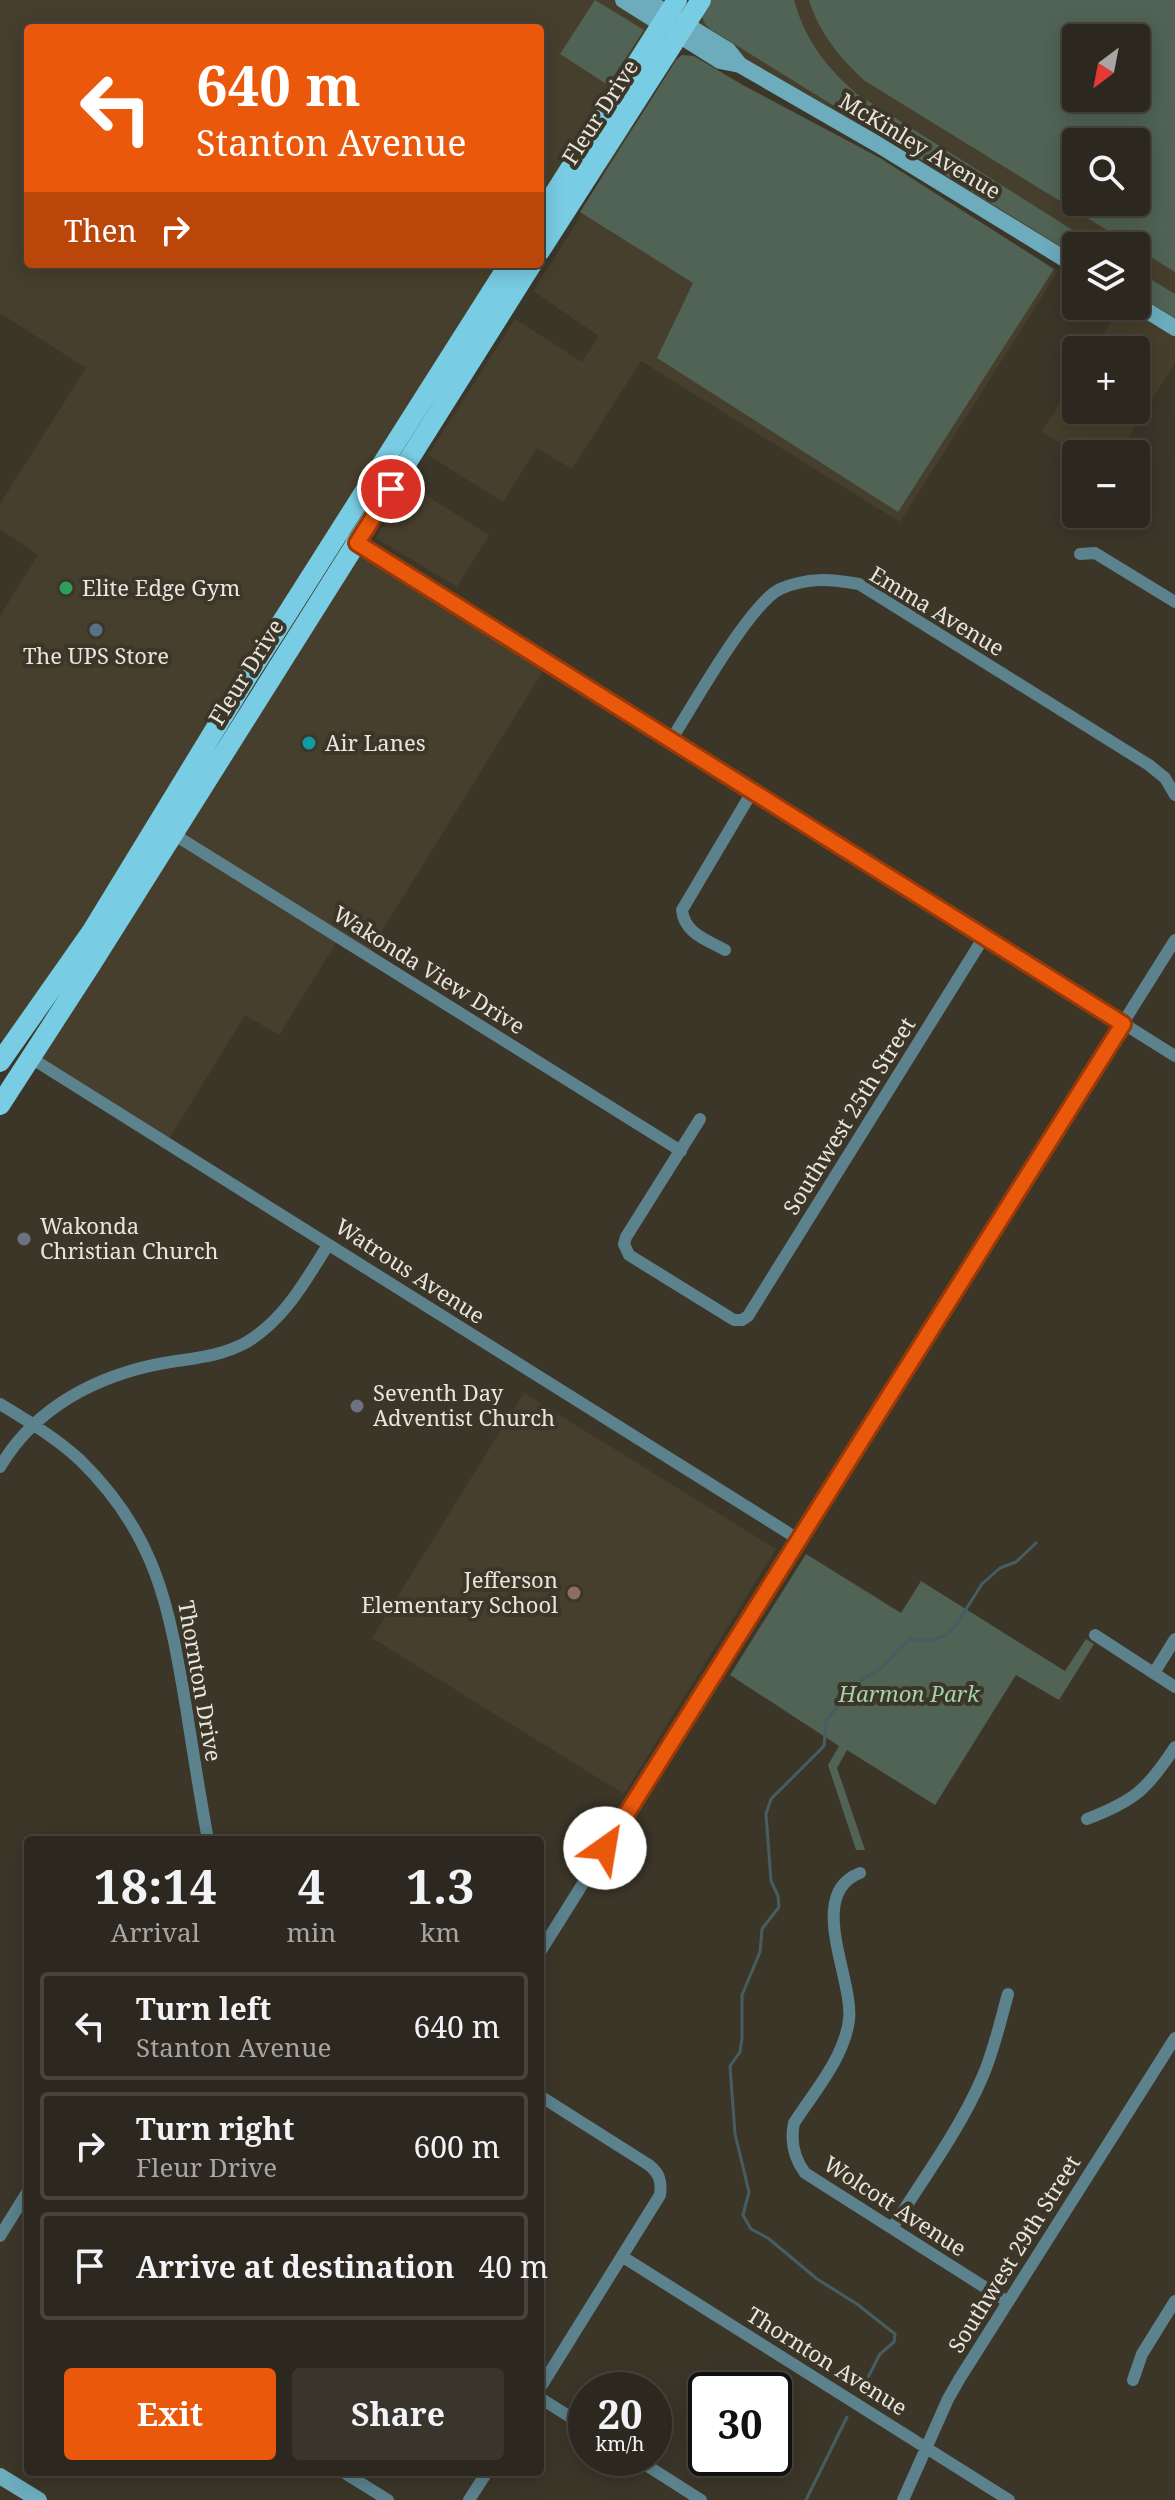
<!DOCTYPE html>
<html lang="en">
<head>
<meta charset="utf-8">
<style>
  body { margin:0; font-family:"Noto Serif",serif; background:#39342c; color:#f1f3f6; height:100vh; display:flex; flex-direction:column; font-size:30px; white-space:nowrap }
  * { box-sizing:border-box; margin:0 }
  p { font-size:26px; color:#a7a6a4 }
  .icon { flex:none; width:44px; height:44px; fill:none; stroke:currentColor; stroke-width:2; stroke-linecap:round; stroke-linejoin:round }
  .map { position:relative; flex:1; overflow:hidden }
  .sheet { position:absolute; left:24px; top:1836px; width:520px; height:640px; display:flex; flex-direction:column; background:#2d281f; border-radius:8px; box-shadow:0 4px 20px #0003,0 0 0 2px #48443d }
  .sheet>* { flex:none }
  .guide { position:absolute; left:24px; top:24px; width:520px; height:244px; border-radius:8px; box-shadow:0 4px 20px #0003,0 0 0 2px #48443d; background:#ea580c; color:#fff; overflow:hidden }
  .needle { width:52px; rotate:212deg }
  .buttons { position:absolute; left:1062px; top:24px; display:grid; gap:16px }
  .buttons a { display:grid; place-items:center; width:88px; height:88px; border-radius:8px; background:#2d281f; box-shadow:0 4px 20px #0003,0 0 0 2px #48443d; font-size:40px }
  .speed { position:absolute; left:568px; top:2372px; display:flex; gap:16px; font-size:40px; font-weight:700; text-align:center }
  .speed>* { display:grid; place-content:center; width:104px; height:104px; border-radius:50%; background:#2d281f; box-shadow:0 4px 20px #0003,0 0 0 2px #48443d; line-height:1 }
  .speed small { font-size:20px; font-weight:400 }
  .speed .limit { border:4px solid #111; border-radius:12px; background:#fff; color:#111 }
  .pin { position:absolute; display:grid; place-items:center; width:68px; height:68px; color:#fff; margin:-34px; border:4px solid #fff; border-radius:50%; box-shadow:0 2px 8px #0007 }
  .me { position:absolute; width:88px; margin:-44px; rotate:32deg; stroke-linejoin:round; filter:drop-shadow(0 0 6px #0008) }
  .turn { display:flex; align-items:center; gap:28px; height:168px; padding:0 40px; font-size:36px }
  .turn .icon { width:104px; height:104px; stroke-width:2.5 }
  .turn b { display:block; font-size:56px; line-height:68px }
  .then { display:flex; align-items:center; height:76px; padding:0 40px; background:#0003; gap:16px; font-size:30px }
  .eta { display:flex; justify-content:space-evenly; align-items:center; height:136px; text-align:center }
  .eta b { font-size:48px; font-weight:700; line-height:56px }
  .action { display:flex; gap:16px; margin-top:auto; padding:16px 40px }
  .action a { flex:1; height:92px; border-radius:8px; background:#ea580c; color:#fff; font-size:32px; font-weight:700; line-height:92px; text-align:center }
  .action a+a { background:#39342c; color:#f1f3f6 }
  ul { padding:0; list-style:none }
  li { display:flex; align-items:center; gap:24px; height:108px; margin:0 16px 12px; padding:0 24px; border:4px solid #48443d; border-radius:8px }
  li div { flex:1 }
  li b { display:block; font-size:30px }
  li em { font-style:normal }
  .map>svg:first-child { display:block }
  .built { fill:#473f2d; fill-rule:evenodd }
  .green { fill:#506354; fill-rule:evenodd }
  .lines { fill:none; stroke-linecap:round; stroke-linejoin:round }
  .stream { stroke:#465e62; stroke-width:3 }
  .street { stroke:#5b828d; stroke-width:12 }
  .secondary { stroke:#6cacbd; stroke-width:16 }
  .primary { stroke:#78cce3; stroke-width:20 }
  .route-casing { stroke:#983908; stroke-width:20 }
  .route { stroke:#ea580c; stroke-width:14 }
  .leisure-dot { fill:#2e9e5b; stroke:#3c3629; stroke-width:3 }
  .service-dot { fill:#5c6f8a; stroke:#3c3629; stroke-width:3 }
  .culture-dot { fill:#0f9aa8; stroke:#3c3629; stroke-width:3 }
  .worship-dot { fill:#6b7280; stroke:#3c3629; stroke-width:3 }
  .education-dot { fill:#8d6e63; stroke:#3c3629; stroke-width:3 }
  .labels { text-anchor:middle; stroke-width:8; stroke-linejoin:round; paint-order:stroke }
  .street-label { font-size:22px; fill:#e8e5dd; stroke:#3c3629 }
  .poi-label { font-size:22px; fill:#e8e5dd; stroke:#3c3629; text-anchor:start }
  .park-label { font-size:22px; font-style:italic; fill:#a2d2ac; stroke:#3c3629 }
</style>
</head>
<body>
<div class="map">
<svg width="1175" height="2500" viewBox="0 0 1175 2500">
  <rect width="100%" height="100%" fill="#3c3629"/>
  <path class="built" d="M0,0H677L540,216V28H28V264H509L10,1045L0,1039V616L38,555L0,529V504L86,368L0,313Z
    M701,0H1175V363L1118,454H1078L1042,432L1076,377V410H1136V350H1093L1121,306H1136V246H1076V267L681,31ZM1076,38H1136V98H1076ZM1076,142H1136V202H1076Z
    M642,116L879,161L1058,271L900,522L641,361L572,469L537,448L503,502L428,455L515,319L582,362L599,336L533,291L579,219L621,140Z
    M408,484L489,535L457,587L376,538Z
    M357,543L548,663L367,955L339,938L279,1035L245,1015L166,1144L31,1058Z
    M524,1393L776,1549L624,1794L372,1638Z"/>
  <path class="green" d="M595,0L644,30L608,85L560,54Z
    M708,0H794C805,40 826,67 857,94L1098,246H1076V256L710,29L705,24L701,14Z
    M809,0H1175V272L865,81C840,58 819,33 809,0ZM1136,38V98H1076V38ZM1076,142H1136V202H1076Z
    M682,55L694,56L741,84L880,158L1054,269L898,512L657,358L693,283L580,212L676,60Z
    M1136,270L1175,294V318L1136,294Z
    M806,1554L901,1613L921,1581L1065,1671L1086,1639L1094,1644L1059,1700L1016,1675L935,1805L847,1750L837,1768L865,1850H856L828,1765L839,1746L730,1675Z"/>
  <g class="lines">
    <path class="stream" d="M861,2391L880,2354L894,2342L895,2334L857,2304L817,2279L768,2238L751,2229L743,2215L749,2192L735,2134L730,2066L740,2052L742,2038V1995L760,1952L762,1929L779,1907L778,1896L771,1881L766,1814L771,1799L824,1746L826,1720L863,1679L880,1669L909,1639L927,1641L944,1636L954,1628L982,1584L1000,1568L1016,1562L1036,1543
      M806,2500L847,2417"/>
    <path class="street" d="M352,540L1175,1056
      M1080,554L1095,553L1175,602
      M671,740C691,709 750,603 780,589C808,577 830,579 859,584L1149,765L1165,778L1175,795
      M170,832L681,1151
      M725,950C707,940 684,933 682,910L752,792
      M31,1058L798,1539
      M700,1119L626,1237L624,1244L629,1255L734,1320H742L748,1316L984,937
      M0,1404C28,1421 56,1438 80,1460C157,1535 169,1607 186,1707C193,1752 200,1796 208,1840
      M0,1467C35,1407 98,1375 164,1363C193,1358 220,1357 247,1342C285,1319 305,1281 328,1245
      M1095,1635L1175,1687
      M1154,1673L1175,1639
      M1087,1819C1134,1801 1147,1790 1175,1747
      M860,1873C805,1894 854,1979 849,2020C844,2058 814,2092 794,2123C790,2142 794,2158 805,2173L1008,2302
      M540,1952L1175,940
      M540,2096L649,2165C659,2173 662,2181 660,2195L540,2388
      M892,2228C922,2181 960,2129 982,2078C994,2051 1000,2022 1008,1994
      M0,2236L28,2191
      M623,2257L1009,2500
      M1133,2380L1142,2354L1175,2301
      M540,2398L586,2427
      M635,2458L701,2500
      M343,2472L388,2500
      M469,2500L487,2472
      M903,2500L948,2399L960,2378L1175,2038"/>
    <path class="secondary" d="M623,0L720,61L740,65L877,144L1076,266
      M646,0L728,50L740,65
      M1136,304L1175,328
      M0,2476L39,2500"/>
    <path class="primary" d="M540,216L677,0
      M540,251L701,0
      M0,1062L92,931L247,677L509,264
      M0,1105L92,963L532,264"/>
  </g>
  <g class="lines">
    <g class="route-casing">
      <path id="route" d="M391,489L357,543L1123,1024L605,1848"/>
    </g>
    <use href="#route" class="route"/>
  </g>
  <circle class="leisure-dot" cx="66" cy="588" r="8"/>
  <circle class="service-dot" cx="96" cy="630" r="8"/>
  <circle class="culture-dot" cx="309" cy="743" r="8"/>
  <g class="worship-dot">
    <circle cx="24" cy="1239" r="8"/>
    <circle cx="357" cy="1406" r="8"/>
  </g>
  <circle class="education-dot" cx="574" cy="1593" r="8"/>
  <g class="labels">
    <g class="street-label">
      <text transform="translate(600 112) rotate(-57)" y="8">Fleur Drive</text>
      <text transform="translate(920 146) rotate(31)" y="8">McKinley Avenue</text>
      <text transform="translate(937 611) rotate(31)" y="8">Emma Avenue</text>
      <text transform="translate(246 672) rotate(-58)" y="8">Fleur Drive</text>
      <text transform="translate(429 970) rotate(32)" y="8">Wakonda View Drive</text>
      <text transform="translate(849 1116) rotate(-58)" y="8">Southwest 25th Street</text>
      <text transform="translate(410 1271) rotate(33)" y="8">Watrous Avenue</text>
      <text transform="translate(200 1681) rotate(80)" y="8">Thornton Drive</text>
      <text transform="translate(895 2206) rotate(33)" y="8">Wolcott Avenue</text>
      <text transform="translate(1014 2254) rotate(-58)" y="8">Southwest 29th Street</text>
      <text transform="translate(827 2361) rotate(32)" y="8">Thornton Avenue</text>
    </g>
    <g class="poi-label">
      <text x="82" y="596">Elite Edge Gym</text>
      <text x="96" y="664" text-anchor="middle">The UPS Store</text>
      <text x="325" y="751">Air Lanes</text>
      <text x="40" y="1234">Wakonda<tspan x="40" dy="25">Christian Church</tspan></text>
      <text x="373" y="1401">Seventh Day<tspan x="373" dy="25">Adventist Church</tspan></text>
      <text x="558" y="1588" text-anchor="end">Jefferson<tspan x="558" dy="25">Elementary School</tspan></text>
    </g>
    <g class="park-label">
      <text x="909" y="1702">Harmon Park</text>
    </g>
  </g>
</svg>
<div class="buttons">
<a><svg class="needle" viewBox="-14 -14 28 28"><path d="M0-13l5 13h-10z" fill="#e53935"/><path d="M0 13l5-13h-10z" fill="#a7a6a4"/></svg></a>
<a><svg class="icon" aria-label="search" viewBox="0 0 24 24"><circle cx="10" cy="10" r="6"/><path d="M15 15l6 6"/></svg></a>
<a><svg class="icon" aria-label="layers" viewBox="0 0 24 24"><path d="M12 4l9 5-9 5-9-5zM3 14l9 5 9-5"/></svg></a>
<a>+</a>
<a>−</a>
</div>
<div class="speed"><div>20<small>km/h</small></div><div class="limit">30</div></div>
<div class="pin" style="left:391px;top:489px;background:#d93025"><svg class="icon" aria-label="arrive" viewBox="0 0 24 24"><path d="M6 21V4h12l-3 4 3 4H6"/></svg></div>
<svg class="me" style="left:605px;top:1848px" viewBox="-20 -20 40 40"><circle r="19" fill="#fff"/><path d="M0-13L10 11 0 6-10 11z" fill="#ea580c"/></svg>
<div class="guide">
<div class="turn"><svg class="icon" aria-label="left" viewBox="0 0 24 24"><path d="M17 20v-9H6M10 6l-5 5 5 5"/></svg><div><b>640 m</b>Stanton Avenue</div></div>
<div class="then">Then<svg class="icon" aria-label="right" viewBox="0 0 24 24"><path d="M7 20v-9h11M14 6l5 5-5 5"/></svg></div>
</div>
<section class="sheet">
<div class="eta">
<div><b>18:14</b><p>Arrival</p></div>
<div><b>4</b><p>min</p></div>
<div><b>1.3</b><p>km</p></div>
</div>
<ul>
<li><svg class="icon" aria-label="left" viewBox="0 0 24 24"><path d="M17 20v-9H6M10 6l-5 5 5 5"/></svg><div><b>Turn left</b><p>Stanton Avenue</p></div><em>640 m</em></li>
<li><svg class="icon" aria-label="right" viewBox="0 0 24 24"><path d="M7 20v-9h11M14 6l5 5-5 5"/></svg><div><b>Turn right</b><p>Fleur Drive</p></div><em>600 m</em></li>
<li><svg class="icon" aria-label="arrive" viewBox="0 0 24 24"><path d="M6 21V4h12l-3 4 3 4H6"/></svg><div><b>Arrive at destination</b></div><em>40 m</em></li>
</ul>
<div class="action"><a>Exit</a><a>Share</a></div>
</section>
</div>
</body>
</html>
